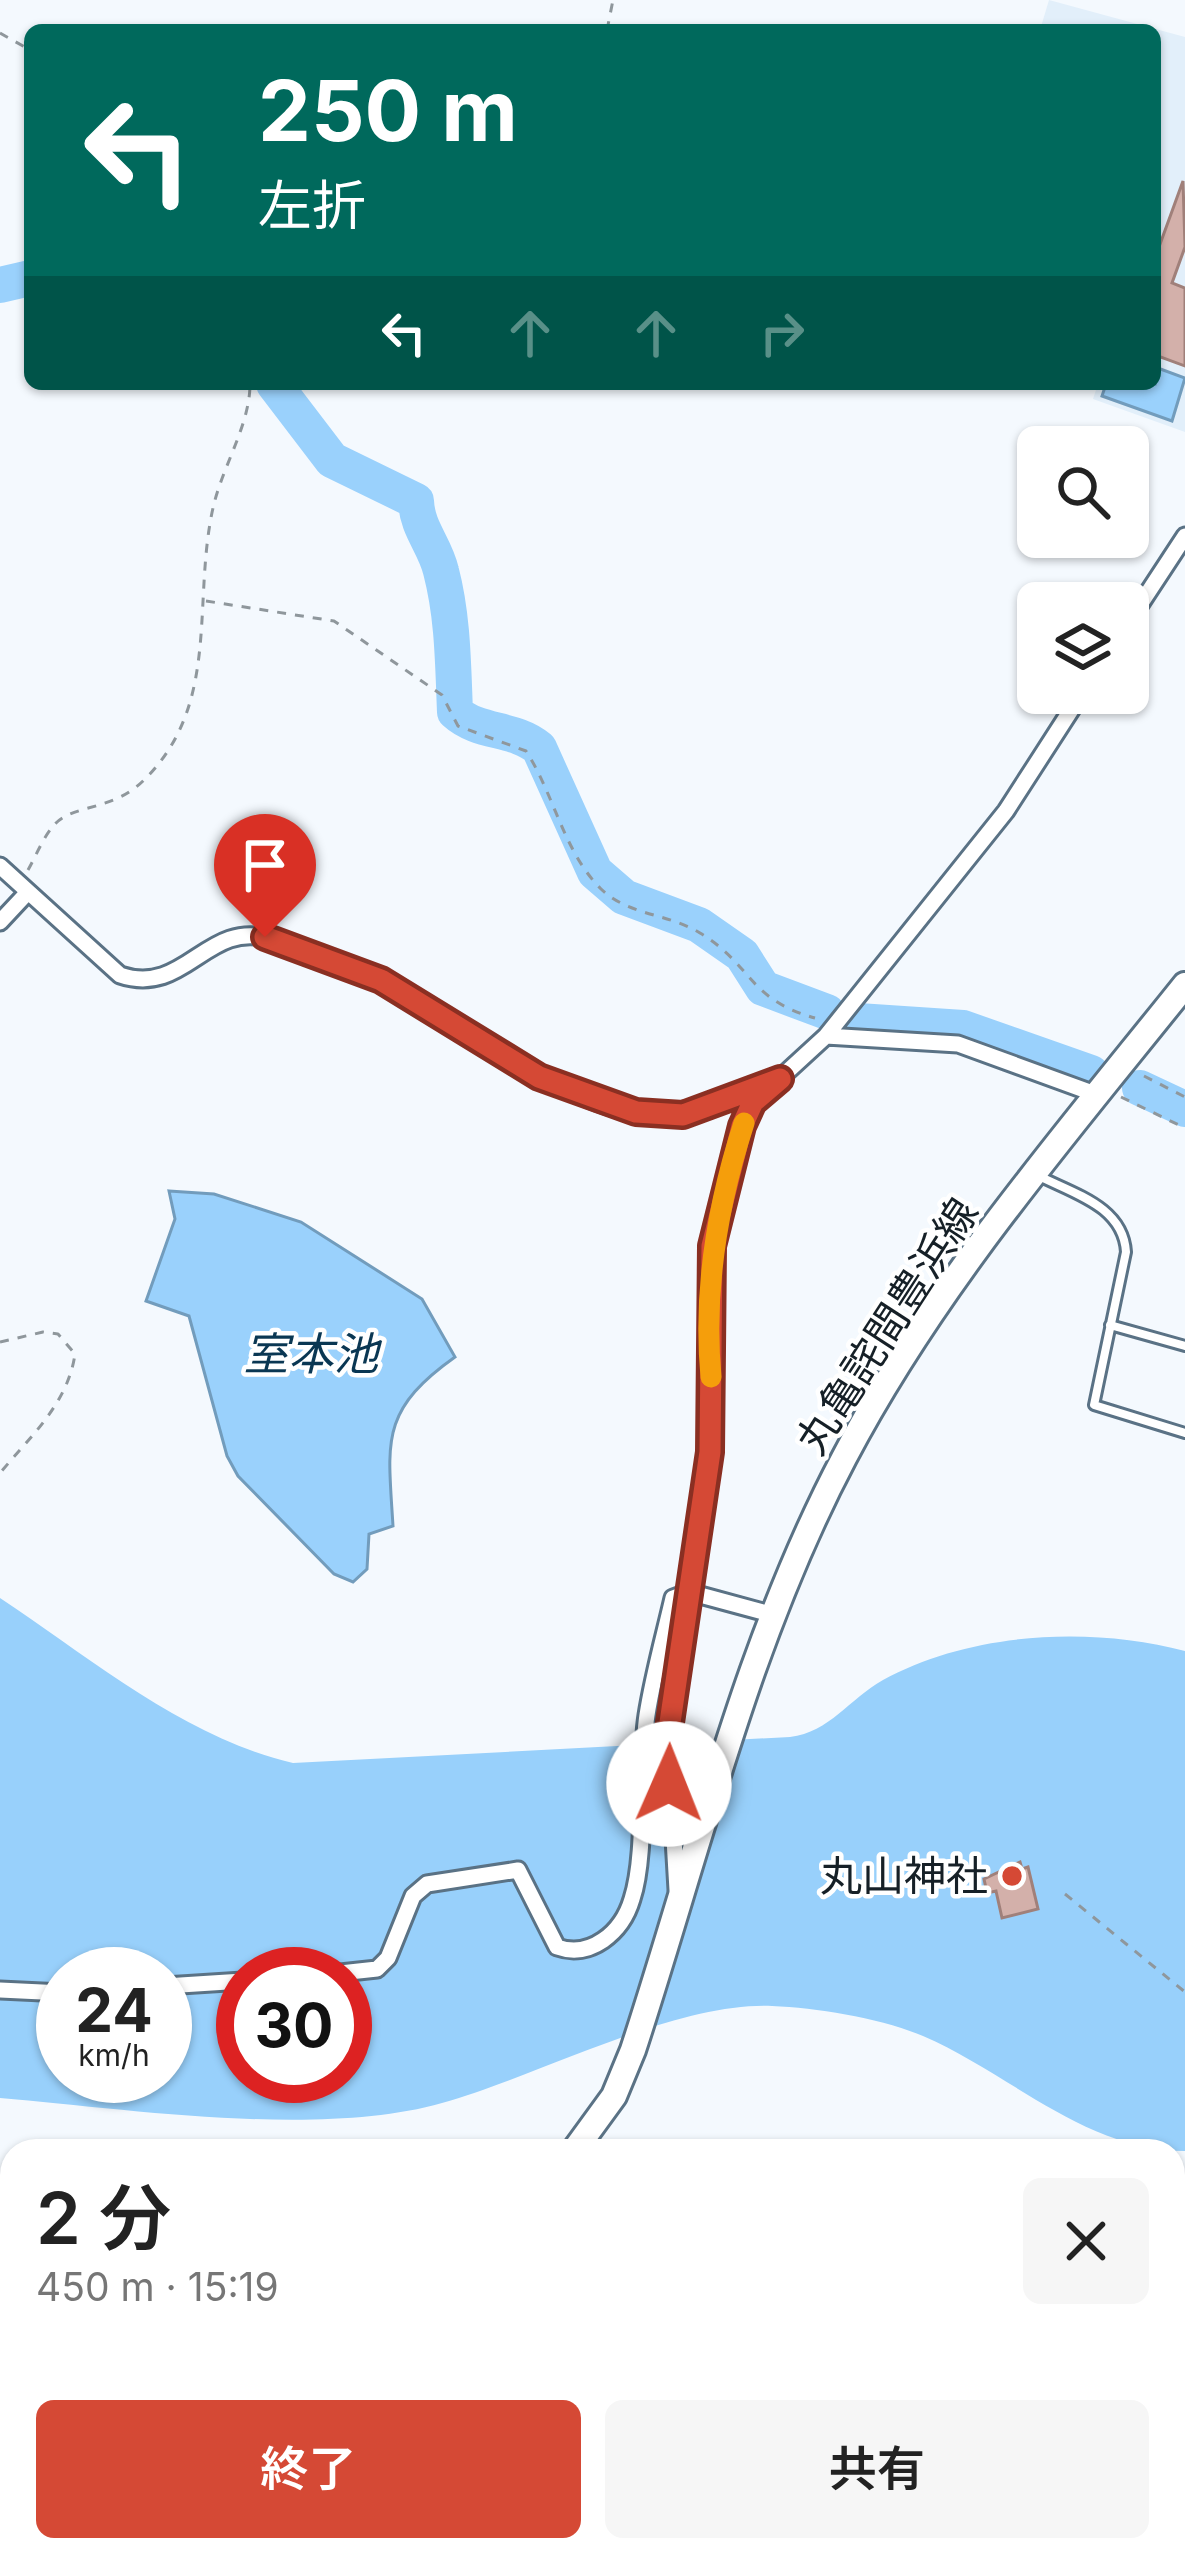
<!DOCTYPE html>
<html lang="ja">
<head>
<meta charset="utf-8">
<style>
  body { margin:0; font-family:Inter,"Noto Sans JP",sans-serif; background:#f6f6f6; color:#222; height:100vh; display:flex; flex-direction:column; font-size:45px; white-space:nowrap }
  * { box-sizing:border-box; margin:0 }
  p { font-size:39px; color:#767676 }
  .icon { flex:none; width:66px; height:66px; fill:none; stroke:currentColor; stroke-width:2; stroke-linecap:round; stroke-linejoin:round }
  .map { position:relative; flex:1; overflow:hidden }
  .details { position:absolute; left:0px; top:2139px; width:1185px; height:423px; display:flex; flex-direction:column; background:#fff; border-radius:36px 36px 0 0; box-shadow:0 3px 9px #0004 }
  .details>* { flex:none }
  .hud { position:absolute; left:24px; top:24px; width:1137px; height:366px; border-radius:18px; box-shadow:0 3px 9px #0004; background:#00695c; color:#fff; overflow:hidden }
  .buttons { position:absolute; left:1017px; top:426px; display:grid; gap:24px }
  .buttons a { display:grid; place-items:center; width:132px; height:132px; border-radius:18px; background:#fff; box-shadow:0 3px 9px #0004; font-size:60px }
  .speed { position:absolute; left:36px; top:1947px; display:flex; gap:24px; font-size:60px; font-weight:700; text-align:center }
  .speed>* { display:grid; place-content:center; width:156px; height:156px; border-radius:50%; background:#fff; box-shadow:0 3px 9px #0004; line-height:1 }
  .speed small { font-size:30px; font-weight:400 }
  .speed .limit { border:18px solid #d22; background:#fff; color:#111 }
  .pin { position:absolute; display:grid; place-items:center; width:102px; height:102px; color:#fff; margin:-123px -51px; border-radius:50% 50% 50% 0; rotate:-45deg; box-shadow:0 0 12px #0007 }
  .pin .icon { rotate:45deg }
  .me { position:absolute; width:132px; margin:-66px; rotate:1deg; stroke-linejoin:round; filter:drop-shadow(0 0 9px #0008) }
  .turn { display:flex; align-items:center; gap:42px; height:252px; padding:0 36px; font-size:54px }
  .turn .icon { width:156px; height:156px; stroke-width:2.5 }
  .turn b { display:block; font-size:84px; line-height:102px }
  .lanes { display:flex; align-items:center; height:114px; padding:0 36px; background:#0003; justify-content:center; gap:60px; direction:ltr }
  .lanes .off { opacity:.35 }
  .round { display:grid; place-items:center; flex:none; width:126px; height:126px; border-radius:18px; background:#f6f6f6 }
  .headline { display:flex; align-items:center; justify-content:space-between; height:204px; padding:0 36px }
  h1 { font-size:72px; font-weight:600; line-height:90px }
  .button { display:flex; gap:24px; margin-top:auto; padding:24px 36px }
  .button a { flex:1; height:138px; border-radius:18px; background:#d54935; color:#fff; font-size:48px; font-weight:600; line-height:138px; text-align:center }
  .button a+a { background:#f6f6f6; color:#222 }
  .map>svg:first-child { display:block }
  .built { fill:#e2effa }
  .forest { fill:#98d0fb; fill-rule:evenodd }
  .water { fill:#9ad1fc; stroke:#729cbc; stroke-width:3 }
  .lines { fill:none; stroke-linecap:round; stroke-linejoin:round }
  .river { stroke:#9ad1fc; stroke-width:36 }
  .building { fill:#d3b0aa; stroke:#a0807a; stroke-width:3 }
  .service-casing { stroke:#5a7285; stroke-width:14 }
  .minor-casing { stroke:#5a7285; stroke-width:21 }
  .tertiary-casing { stroke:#5a7285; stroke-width:24 }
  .secondary-casing { stroke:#5a7285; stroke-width:27 }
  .primary-casing { stroke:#5a7285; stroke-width:30 }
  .path { stroke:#8f979c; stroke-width:3; stroke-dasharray:9 9; stroke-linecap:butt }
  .service { stroke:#fff; stroke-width:8 }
  .minor { stroke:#fff; stroke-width:15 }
  .tertiary { stroke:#fff; stroke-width:18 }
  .secondary { stroke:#fff; stroke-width:21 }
  .primary { stroke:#fff; stroke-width:24 }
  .route-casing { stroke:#8a2f22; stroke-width:30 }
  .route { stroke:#d54935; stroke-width:21 }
  .slow { stroke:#f59e0b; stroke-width:21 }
  .poi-dot { fill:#d54935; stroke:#fff; stroke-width:4.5 }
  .labels { text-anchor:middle; stroke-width:9; stroke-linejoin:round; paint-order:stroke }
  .street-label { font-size:42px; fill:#162027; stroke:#fff }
  .poi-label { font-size:42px; fill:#162027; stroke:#fff; text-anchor:end }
  .water-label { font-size:45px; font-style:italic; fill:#0a3753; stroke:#fff }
</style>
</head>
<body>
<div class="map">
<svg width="1185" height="2560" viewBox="0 0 1185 2560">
  <rect width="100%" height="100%" fill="#f4f9fe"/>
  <path class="built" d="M1049,0L1185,37V432L1093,399L1098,384H1155V30H1040Z"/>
  <path class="forest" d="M0,1598C92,1659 185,1738 293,1763L790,1737C830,1732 849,1699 883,1680C970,1632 1090,1626 1185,1651V2151C1084,2150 1011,2074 923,2036C880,2018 818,2008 772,2006C674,2002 539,2076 442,2103C320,2138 128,2109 0,2098ZM63,1974H165V2076H63ZM243,1974H345V2076H243Z"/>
  <path class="water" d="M1155,367L1185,378L1172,421L1102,396L1106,384H1155Z
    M169,1191L214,1194L301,1222L422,1299L455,1357C379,1411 388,1442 393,1526L369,1534L367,1569L353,1582L334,1574L238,1476L227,1456L189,1316L146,1301L175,1219Z"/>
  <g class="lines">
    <path class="river" d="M0,285L30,278
      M274,384L332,460L416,501C417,529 435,545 441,571C453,617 453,664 455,712C479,734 514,727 539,748L595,872L624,897L699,925L742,955L763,988L827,1012
      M858,1021L963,1028L1091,1073
      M1140,1088L1185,1109"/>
  </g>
  <path class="building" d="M1183,181L1185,247L1172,283L1185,288V366L1155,355V258Z
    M1020,1862L1022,1869L1028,1867L1038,1909L1002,1918L996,1891L987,1893L984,1879Z"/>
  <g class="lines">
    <g class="service-casing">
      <path id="service" d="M1037,1175C1074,1194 1123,1206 1126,1252L1094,1405L1185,1433
        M1110,1325L1185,1346"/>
    </g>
    <g class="minor-casing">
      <path id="minor" d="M1128,623L1185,536
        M0,866L120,975C186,997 206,919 271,939C307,950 348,963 382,981C463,1022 581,1124 677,1116C708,1113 742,1093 771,1082
        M0,922L28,892
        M826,1036L958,1044L1098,1095
        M677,1890L668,1736L710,1452L712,1246L742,1126L753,1103L826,1036L1006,811L1082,693
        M331,1974L377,1969L388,1958L413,1896L427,1884L518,1870L557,1947C590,1959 622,1933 632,1899C647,1854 639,1767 647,1715C653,1676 664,1637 673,1598L689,1592L774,1615
        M165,1986L243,1981
        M0,1990L63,1993
        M1085,2550L1089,2560"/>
    </g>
    <g class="tertiary-casing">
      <path id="tertiary" d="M1173,2261L1185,2262"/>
    </g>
    <g class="secondary-casing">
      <path id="secondary" d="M53,2560L61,2550"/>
    </g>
    <g class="primary-casing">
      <path id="primary" d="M574,2151L614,2096L633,2050C698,1852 746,1643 844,1458C934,1286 1065,1135 1185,985
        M0,2484L12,2471"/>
    </g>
    <path class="path" d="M607,30L613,0
      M0,33L30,50
      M206,601L334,621L442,695L458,726L526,751C554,794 563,850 600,888C628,916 668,913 700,933C753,965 747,999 815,1018
      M28,870C36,856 44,835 56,823C75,804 114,811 145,779C221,703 192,602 213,508C222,467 250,425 250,384
      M1144,1076L1185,1097
      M1121,1097L1185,1128
      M0,1342L43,1332L58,1334L75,1354C68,1403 31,1436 0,1473
      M1065,1894L1185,1992
      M1173,2403L1185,2409
      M455,2550L457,2560
      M1018,2560L1026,2550"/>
    <use href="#service" class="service"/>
    <use href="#minor" class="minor"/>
    <use href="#tertiary" class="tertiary"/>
    <use href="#secondary" class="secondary"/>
    <use href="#primary" class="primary"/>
  </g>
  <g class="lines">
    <g class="route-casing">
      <path id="route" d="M265,937L381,980L539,1077L636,1112L683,1115L780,1079L753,1102L742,1126L712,1246L710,1452L668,1736L669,1784"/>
    </g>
    <use href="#route" class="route"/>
    <path class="slow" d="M711,1377C703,1290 717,1206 744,1123"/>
  </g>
  <circle class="poi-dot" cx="1012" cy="1876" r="12"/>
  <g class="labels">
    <g class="street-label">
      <text transform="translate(887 1326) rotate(-57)" y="15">丸亀詫間豊浜線</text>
    </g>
    <g class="poi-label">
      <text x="988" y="1891">丸山神社</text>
    </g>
    <g class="water-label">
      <text x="311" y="1370">室本池</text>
    </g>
  </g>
</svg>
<div class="buttons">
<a><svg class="icon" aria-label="search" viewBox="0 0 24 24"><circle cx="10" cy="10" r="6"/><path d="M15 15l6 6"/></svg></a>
<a><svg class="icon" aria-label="layers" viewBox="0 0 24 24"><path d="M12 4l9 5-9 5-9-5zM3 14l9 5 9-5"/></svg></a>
</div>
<div class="speed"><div>24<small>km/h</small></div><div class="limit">30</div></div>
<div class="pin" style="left:265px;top:937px;background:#d93025"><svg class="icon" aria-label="arrive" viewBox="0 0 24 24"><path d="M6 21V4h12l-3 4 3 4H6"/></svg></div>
<svg class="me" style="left:669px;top:1784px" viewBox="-20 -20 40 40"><circle r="19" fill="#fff"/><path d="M0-13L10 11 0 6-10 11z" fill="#d54935"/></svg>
<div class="hud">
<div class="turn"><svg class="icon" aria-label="left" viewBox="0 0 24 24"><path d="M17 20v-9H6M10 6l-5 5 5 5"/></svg><div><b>250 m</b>左折</div></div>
<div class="lanes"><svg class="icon" aria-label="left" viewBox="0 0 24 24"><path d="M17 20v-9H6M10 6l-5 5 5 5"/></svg><svg class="icon off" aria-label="ahead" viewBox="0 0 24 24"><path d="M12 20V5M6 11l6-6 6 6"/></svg><svg class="icon off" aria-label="ahead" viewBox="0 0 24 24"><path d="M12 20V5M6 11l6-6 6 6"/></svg><svg class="icon off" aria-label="right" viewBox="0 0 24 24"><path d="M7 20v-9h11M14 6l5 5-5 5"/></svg></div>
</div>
<section class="details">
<div class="headline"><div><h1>2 分</h1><p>450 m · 15:19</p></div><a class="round"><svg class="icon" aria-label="close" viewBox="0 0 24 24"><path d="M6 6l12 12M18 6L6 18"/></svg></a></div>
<div class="button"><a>終了</a><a>共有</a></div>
</section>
</div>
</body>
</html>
